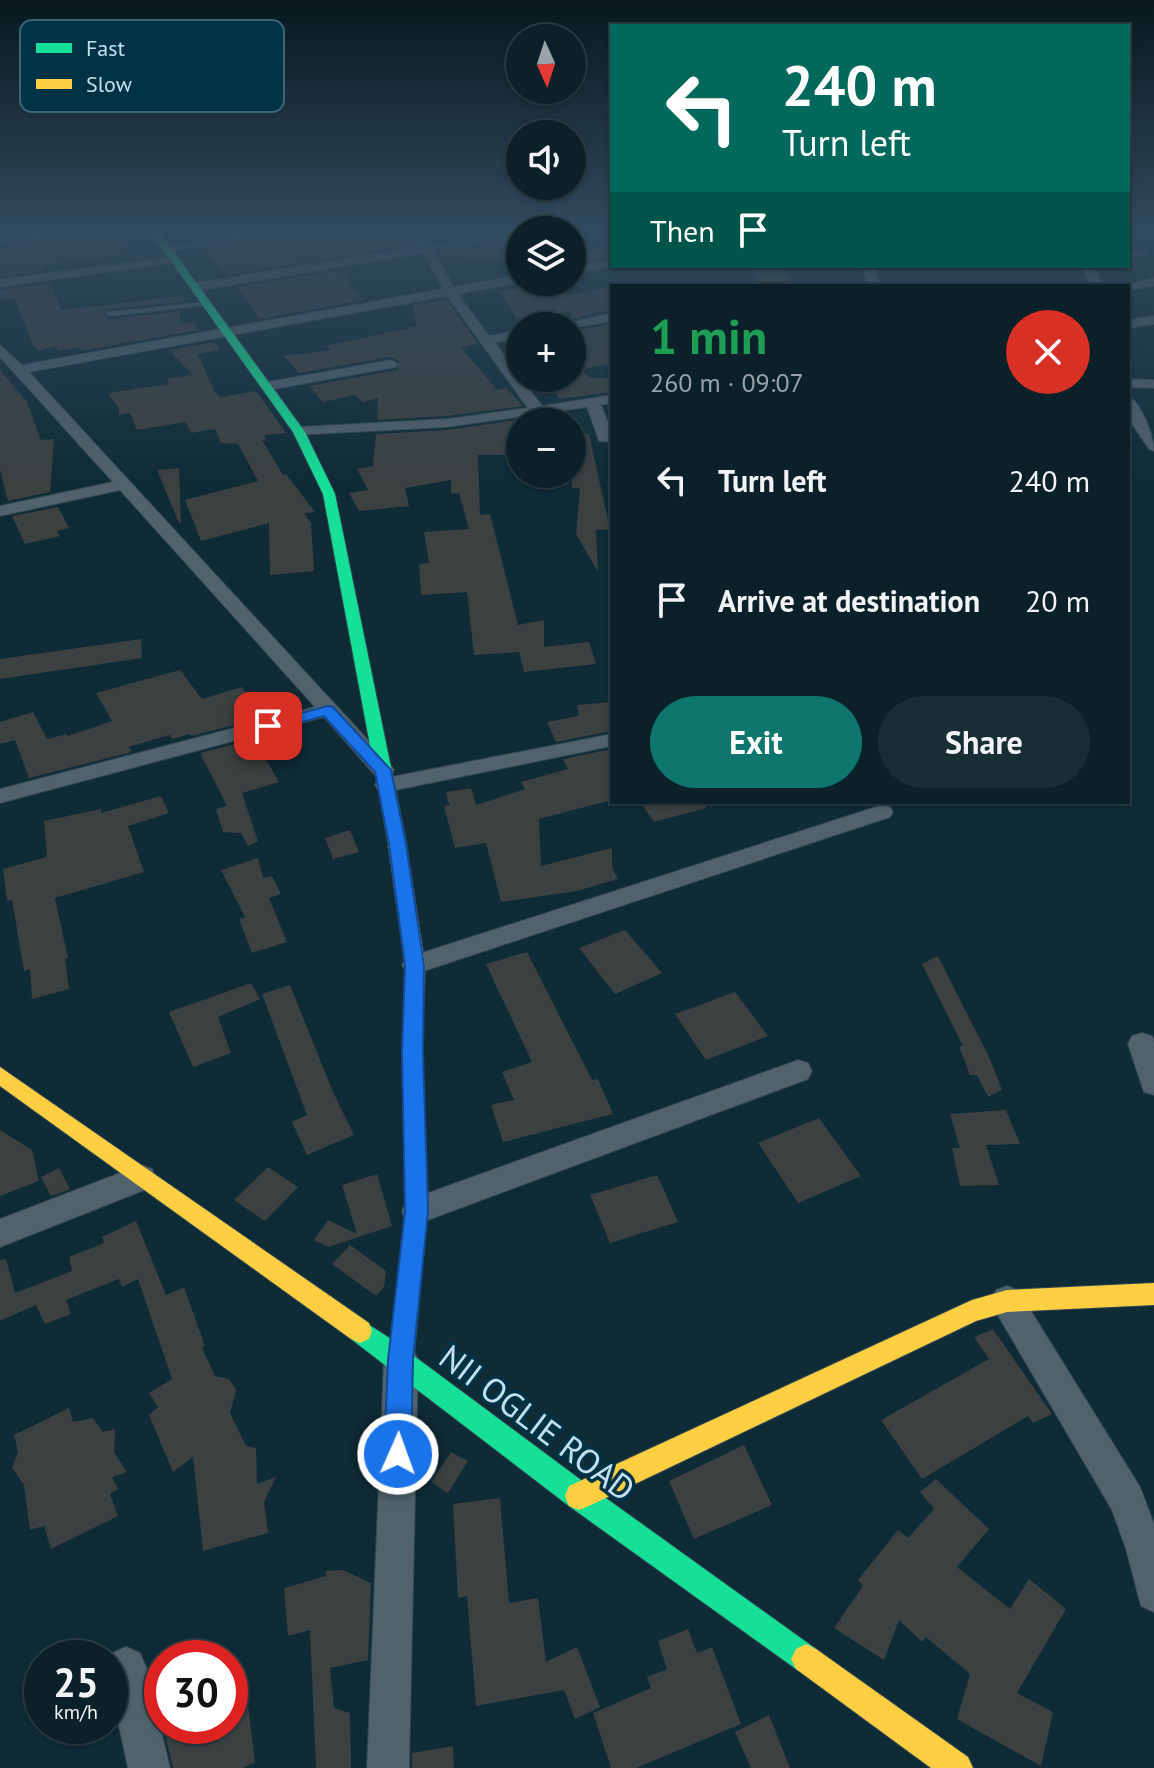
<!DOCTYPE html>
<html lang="en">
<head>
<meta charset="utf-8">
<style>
  body { margin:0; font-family:"PT Sans",sans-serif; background:#192d34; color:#f1f3f6; height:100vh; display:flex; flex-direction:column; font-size:30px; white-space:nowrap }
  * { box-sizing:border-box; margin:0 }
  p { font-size:26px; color:#9aa3a8 }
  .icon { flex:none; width:44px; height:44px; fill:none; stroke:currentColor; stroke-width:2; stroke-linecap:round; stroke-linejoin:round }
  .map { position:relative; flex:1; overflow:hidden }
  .side { position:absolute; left:610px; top:284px; width:520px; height:520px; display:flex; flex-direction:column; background:#0b2028; border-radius:0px; box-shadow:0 2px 6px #0004,0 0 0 2px #2b3e45 }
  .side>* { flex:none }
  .guide { position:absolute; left:610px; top:24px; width:520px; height:244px; border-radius:0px; box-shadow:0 2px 6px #0004,0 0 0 2px #2b3e45; background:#00695c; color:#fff; overflow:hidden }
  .needle { width:52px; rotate:177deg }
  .tools { position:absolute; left:506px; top:24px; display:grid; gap:16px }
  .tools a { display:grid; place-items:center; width:80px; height:80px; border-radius:50%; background:#0b2028; box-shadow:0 2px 6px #0004,0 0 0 2px #2b3e45; font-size:40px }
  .speed { position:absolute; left:24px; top:1640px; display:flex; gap:16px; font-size:40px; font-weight:700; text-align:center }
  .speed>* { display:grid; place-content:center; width:104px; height:104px; border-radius:50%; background:#0b2028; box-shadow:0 2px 6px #0004,0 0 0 2px #2b3e45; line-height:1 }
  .speed small { font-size:20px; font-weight:400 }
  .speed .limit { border:12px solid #d22; background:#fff; color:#111 }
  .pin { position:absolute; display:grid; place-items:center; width:68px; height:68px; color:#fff; margin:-34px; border-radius:16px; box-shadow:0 4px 12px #0006 }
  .me { position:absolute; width:88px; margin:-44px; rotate:2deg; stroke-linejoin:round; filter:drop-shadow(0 0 6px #0008) }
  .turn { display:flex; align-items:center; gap:28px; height:168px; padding:0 40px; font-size:36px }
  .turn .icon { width:104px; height:104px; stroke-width:2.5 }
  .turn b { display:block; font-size:56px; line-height:68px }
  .then { display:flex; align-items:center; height:76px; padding:0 40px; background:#0003; gap:16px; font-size:30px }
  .round { display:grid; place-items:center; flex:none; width:84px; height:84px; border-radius:42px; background:#192d34 }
  .head { display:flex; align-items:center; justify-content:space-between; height:136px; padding:0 40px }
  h1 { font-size:48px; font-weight:600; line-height:60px; color:#1e9e55 }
  .action { display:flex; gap:16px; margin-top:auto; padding:16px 40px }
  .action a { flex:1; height:92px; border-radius:48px; background:#0f766e; color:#fff; font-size:32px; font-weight:600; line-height:92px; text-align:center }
  .action a+a { background:#192d34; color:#f1f3f6 }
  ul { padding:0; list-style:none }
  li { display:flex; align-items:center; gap:24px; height:120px; padding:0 40px }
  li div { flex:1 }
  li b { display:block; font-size:30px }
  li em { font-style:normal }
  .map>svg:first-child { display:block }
  .building { fill:#3b4041 }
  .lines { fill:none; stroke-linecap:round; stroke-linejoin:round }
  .lane-casing { stroke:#2f4650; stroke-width:2 }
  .street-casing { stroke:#2f4650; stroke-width:2 }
  .fast-casing { stroke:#2f4650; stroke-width:2 }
  .slow-casing { stroke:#2f4650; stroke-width:2 }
  .lane { fill:#50626b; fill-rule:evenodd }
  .street { fill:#50626b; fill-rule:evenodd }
  .fast { fill:#16e098; fill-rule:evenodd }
  .slow { fill:#ffcf43; fill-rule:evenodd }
  .route { fill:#1a73e8; stroke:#114b97; stroke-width:2 }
  .labels { text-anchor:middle; stroke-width:7; stroke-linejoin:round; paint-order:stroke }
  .near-street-label { font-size:34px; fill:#c3e0ef; stroke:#003245 }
  .key { fill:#003245; stroke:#3a6678; stroke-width:2 }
  .key-label { font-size:22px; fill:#c3e0ef }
</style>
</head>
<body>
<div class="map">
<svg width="1154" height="1768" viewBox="0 0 1154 1768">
  <rect width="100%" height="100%" fill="#0f2b36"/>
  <path class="building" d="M77,233H118L131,251L122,252L124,255L54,264L41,267L43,271L0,276V248Z
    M272,233H407L414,245L228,275L199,249Z
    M425,233H486L487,234L430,242Z
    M500,243L519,257L444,264L438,253Z
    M612,247V257L585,261L572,253Z
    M782,267L793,286H760L751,268Z
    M340,270L363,300L260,319L237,287Z
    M49,283L61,310L184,296L183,302L109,309L103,315L109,319L181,311L179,324L192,322L200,330L80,351V347L58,351L55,346L39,351L33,345L15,298L0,300V290Z
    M552,284L564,294L572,295L612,286V310L572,319V312L517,319L499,291Z
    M446,299L478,344L461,347L497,390L506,388L523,406L447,416L377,420L378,398L362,402L355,395L323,402L309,386L397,370L399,361L390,357L299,373L284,356L331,350L327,346L417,326L413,305Z
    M612,324V364L582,369L590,378H612V392L560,399L544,378H572V331Z
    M213,342L221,349L198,354L214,391L221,397L256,391L286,433L264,435L266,439L262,440L283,475L286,474L315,512L304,513L311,523L314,571L270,575L269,523L201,541L185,500L258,481L238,444L221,443L215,429L191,433L186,422L137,430L130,413L119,415V409L108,393L169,384L167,378L193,375L169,350Z
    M0,370L27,402L41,440L54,439L50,492L8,501L0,470Z
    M539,417L545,422H520V455H478L480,515L490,514L518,625L544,620V647L589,642L596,664L524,672L519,652L474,655L467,592L421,595L419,564L429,563L424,532L469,529L459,493L451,494V480L405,488L409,506L359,511L349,493L368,490L357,469L373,466L376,434L447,430Z
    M585,434H589L610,529L596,530L598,572L576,534L580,488H572V445L583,455Z
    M179,468L181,523H179L157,470Z
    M58,507L69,528L57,531L60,536L25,544L12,516Z
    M141,639L142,658L0,679V659Z
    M180,670L202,699L242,687L261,718L192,736L190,734L172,739L170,735L128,747L132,751L128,753L29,778L15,740L0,744V722L33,712L47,739L67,734L68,736L112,721L96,693Z
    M612,702V731L556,742L547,722L579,716L577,705Z
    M254,739L279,782L242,793L258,841L248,846L241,833L223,832L216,809L227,806L200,753Z
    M612,749V800L539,819L541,866L612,848V867L618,879L577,891L501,902L486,843L455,848L444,806L449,805L446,792L471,788L476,805L525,789L521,782L568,769L563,759Z
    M161,796L169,813L128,826L144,872L55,898L68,958L65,959L69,989L32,999L30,969L24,971L12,900L7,901L3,869L47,857L44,821L101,809V813Z
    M640,802H705L706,808L654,822Z
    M350,830L359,852L333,859L325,838Z
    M258,858L263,878L272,876L281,894L269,898L287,942L252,953L239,919L245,917L221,870Z
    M625,930L662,973L615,994L579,948Z
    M527,952L592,1080L598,1079L613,1114L503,1142L491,1105L514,1100L502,1072L532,1062L486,964Z
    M938,956L990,1059L1002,1090L988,1097L977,1075H970L959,1046H963L922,964Z
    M251,983L260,999L218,1017L231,1053L193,1067L169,1012Z
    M290,985L333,1092L354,1135L307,1155L292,1122L307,1115L262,994Z
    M735,992L768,1036L706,1060L675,1014Z
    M1006,1110L1020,1144L986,1145L999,1185L960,1186L952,1148H960L950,1114Z
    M819,1118L861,1176L798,1203L758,1143Z
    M0,1130L32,1150L39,1181L0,1196Z
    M268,1167L298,1187L265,1221L234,1200Z
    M59,1168L70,1189L51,1196L41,1177Z
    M377,1174L392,1226L328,1247L314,1240L328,1220L357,1234L342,1185Z
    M657,1175L678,1222L610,1243L590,1195Z
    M136,1221L166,1295L184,1287L205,1346L202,1348L215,1376L229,1379L236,1390L230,1413L246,1446L256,1448L257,1484L276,1477L264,1502L268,1533L203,1551L193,1457L173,1472L149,1415L158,1407L149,1393L172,1379L138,1279L122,1287L119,1279L66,1300L71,1314L45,1324L36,1305L0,1321V1260L6,1259L15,1293L72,1271L69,1257L104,1243L102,1237Z
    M350,1245L386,1271L384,1287L376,1296L332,1264Z
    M993,1329L1052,1414L1033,1423L1028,1416L922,1479L881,1420L989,1359L974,1337Z
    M69,1408L73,1422L93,1418L103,1432L115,1429L114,1452L127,1472L112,1477L118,1489L110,1494L118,1516L51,1549L44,1526L30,1530L24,1485L12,1468L18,1452L14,1435Z
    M744,1445L772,1505L694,1539L669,1481Z
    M451,1452L468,1461L448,1493L431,1482Z
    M936,1479L989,1529L957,1567L1010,1609L1029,1579L1066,1609L1017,1693L1053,1712L1041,1766L957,1719L970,1674L926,1637L922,1642L899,1620L884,1660L834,1628L863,1586L858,1580L898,1530L908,1538L934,1509L920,1492Z
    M500,1498L509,1603L538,1598L546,1662L577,1647L600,1707L575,1719L564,1690L476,1706L467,1596L458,1598L453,1504Z
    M343,1570L371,1583L368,1660L330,1668L334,1708L350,1713L351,1768H316L310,1630L288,1636L284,1588L326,1576V1571Z
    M688,1629L697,1653L712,1647L741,1724L636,1768H611L593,1713L651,1688L647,1677L667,1669L658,1641Z
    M247,1696L255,1762L243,1768H173L163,1726H230V1700Z
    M769,1715L790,1768H751L735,1732Z
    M453,1746L454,1768H412V1753Z"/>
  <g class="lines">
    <g class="lane-casing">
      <path id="lane" d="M1145,251L1147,254L1128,258V254Z
        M208,302L211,304L210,305L109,316L106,314L109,312Z"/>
    </g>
    <g class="street-casing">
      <path id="street" d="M40,233H74L0,245V239Z
        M241,233H269L167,252L161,249Z
        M410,233H421L429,245L520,233V237L433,251L454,287L520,275L522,282L458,294L489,336L520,330V338L495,343L542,406L612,395V403L601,405L612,432V442L599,441L587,407L447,427L294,435V429L299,427L447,419L528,408L447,296L29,372L391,765L394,770L391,775H375L324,717L0,803V789L315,707L120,490L0,516V506L113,482L0,357V345L22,365L443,289L423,253L196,291L190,287L196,283L419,247Z
        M176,257L182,260L180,262L0,287V279Z
        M612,260V266H616L572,274V266Z
        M863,266H875L880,286H868Z
        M1082,266H1094L1103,286H1091Z
        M1154,278V286L1128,290V286H1122Z
        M612,313V321L572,328L556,326Z
        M1154,316V324L1128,328V320Z
        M391,360L398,364L396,367L268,390L261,386L268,382Z
        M1128,379L1154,380V388L1128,387Z
        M1128,396C1141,402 1154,436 1154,451L1149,449L1128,418Z
        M612,734V746L386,792L378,790L375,785L378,780L386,778Z
        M882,805L890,807L893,812L890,817L415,974L406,972L402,965L406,958Z
        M1142,1033L1152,1036L1154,1041V1095L1144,1092L1128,1044L1132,1036Z
        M798,1060L808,1063L812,1071L808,1079L417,1224L406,1221L402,1211L406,1201Z
        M141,1165L152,1169L156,1178L152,1187L0,1247V1219Z
        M1007,1286L1018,1290L1140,1487L1154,1524V1612L1141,1606L1126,1549L1112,1510L996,1312L991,1301L996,1290Z
        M401,1344L413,1349L418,1360L409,1768H367L384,1360L389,1349Z
        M126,1647L140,1653L146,1667L170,1768H128L110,1684L112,1653Z"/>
    </g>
    <g class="fast-casing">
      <path id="fast" d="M151,233H160L305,432L335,494L405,836L402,840L396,842L387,836L323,494L293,432Z
        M417,1193L425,1196L428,1203L414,1356L589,1486L816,1649L821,1659L816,1669L806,1674L796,1669L569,1506L351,1339L348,1331L351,1323L360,1319L391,1339L406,1203L409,1196Z"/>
    </g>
    <g class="slow-casing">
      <path id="slow" d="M396,830L405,836L425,965L422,1053L428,1203L425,1210L417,1213L409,1210L406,1203L402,1053L405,965L387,836Z
        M0,1067L369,1323L372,1331L369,1339L360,1343L351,1339L0,1086Z
        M1154,1283V1305L1007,1312L976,1321L589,1506L579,1510L569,1506L565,1496L569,1486L972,1300L1007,1290Z
        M806,1644L816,1649L968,1757L973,1768H931L796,1669L791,1659L796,1649Z"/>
    </g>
    <use href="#lane" class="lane"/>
    <use href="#street" class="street"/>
    <use href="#fast" class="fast"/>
    <use href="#slow" class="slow"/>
  </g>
  <linearGradient id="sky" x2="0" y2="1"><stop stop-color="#08181e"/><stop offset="0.48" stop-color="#314a5d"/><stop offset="1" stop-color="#314a5d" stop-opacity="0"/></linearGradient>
  <rect width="1154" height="481" fill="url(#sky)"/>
  <path class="route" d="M328,706L333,707L391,770L406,844L424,965L423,1053L428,1211L413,1360L411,1454L407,1463L398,1467L388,1463L384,1454L388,1360L405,1211L402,1053L405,965L389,844L375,772L324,716L268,731L260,726L263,723Z"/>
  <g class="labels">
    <g class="near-street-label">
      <text transform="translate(537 1423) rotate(37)" y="12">NII OGLIE ROAD</text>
    </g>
  </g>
  <rect x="20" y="20" width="264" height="92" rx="12" class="key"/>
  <rect x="36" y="43" width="36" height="10" fill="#16e098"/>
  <rect x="36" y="79" width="36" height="10" fill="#ffcf43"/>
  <g class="key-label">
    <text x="86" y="56">Fast</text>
    <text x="86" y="92">Slow</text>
  </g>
</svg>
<div class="tools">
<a><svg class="needle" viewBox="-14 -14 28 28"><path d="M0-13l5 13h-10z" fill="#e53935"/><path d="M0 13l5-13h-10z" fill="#9aa3a8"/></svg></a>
<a><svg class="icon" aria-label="sound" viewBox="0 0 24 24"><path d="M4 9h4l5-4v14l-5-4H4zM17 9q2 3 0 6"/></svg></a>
<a><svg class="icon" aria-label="layers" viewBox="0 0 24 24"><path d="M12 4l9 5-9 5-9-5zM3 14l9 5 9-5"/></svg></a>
<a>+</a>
<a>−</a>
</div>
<div class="speed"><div>25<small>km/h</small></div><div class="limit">30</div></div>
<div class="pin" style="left:268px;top:726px;background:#d93025"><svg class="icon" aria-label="arrive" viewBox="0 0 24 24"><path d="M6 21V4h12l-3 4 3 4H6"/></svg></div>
<svg class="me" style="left:398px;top:1454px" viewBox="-20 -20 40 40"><circle r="17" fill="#1a73e8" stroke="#fff" stroke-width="3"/><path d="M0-11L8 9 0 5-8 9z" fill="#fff"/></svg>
<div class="guide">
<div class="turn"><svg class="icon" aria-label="left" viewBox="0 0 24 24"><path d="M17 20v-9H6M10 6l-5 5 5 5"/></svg><div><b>240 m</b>Turn left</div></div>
<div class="then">Then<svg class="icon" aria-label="arrive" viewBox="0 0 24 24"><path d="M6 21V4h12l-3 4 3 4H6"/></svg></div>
</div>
<section class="side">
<div class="head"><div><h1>1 min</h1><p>260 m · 09:07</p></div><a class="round" style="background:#d93025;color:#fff"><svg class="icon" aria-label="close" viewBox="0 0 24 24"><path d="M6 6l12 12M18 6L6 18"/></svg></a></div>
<ul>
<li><svg class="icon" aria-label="left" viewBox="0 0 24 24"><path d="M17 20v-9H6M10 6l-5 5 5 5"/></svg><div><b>Turn left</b></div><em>240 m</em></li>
<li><svg class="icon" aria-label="arrive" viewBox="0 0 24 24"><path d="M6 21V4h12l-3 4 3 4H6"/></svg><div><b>Arrive at destination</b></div><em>20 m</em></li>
</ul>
<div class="action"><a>Exit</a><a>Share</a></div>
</section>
</div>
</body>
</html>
